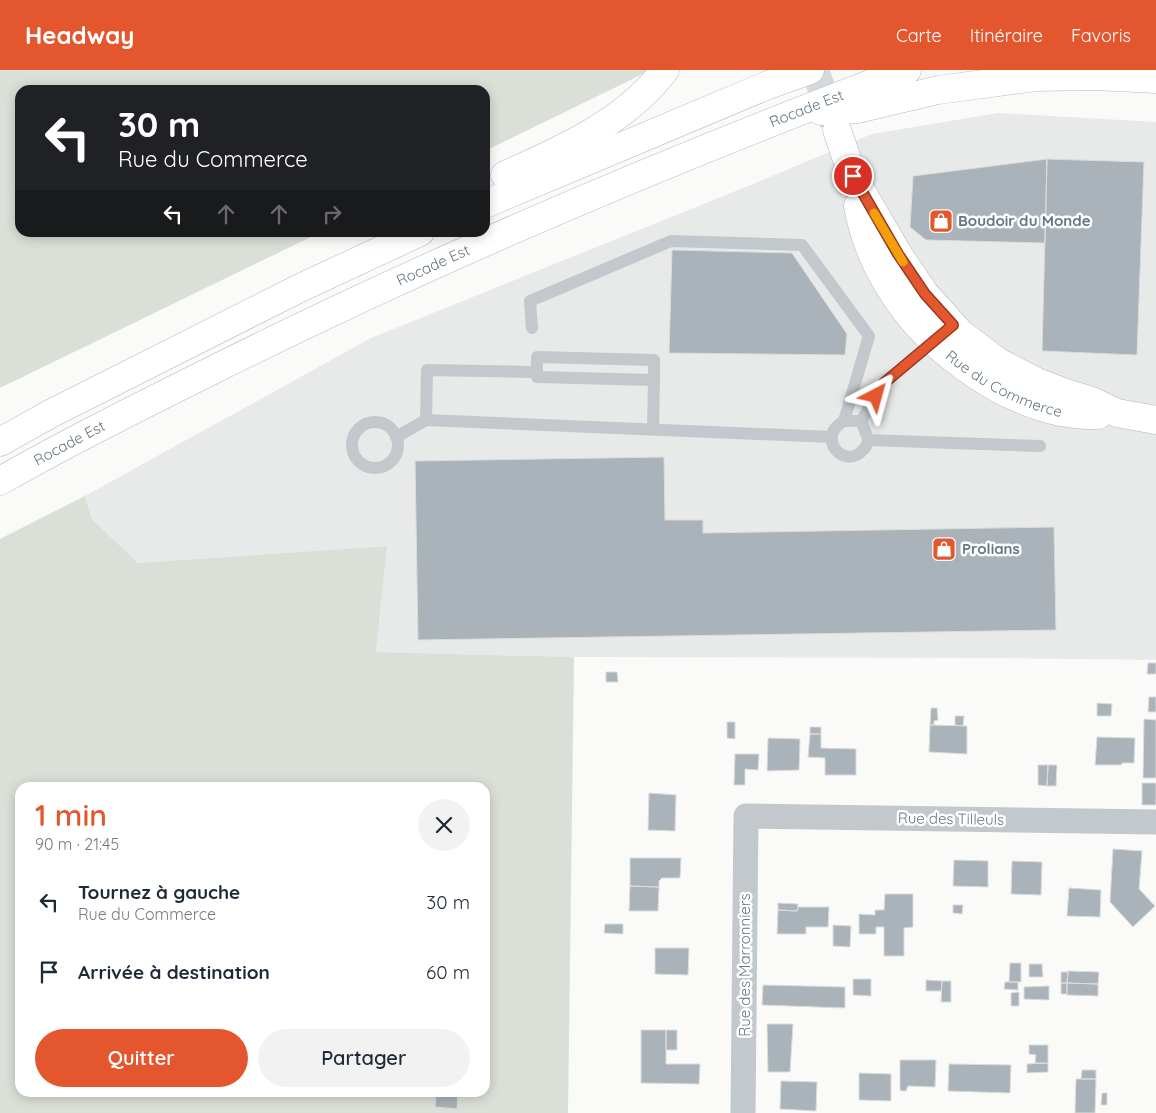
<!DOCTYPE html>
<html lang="fr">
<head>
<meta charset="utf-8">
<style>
  body { margin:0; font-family:Quicksand,sans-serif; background:#f2f2f3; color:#1f2937; height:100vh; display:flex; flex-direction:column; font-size:19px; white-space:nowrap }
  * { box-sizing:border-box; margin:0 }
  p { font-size:16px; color:#747a83 }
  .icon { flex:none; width:28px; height:28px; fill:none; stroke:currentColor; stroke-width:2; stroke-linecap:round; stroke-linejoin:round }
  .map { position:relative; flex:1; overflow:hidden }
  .sheet { position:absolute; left:15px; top:712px; width:475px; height:315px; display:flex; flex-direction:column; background:#fff; border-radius:15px; box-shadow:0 2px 12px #0003 }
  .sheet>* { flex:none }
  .top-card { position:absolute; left:15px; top:15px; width:475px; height:152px; border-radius:15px; box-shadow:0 2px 12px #0003; background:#202124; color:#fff; overflow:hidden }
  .pin { position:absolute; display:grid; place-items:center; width:42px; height:42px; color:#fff; margin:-21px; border:2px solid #fff; border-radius:50%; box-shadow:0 1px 5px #0007 }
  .me { position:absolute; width:55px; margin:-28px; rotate:39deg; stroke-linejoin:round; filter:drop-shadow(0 0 4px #0008) }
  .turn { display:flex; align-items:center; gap:18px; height:105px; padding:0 20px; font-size:22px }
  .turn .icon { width:65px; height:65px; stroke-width:2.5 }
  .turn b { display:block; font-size:35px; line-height:42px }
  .lanes { display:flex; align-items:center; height:48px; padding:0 20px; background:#0003; justify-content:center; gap:25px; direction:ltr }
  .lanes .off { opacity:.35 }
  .round { display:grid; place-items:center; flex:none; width:52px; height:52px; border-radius:26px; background:#f2f2f3 }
  .summary { display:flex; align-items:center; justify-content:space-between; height:85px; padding:0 20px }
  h1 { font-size:30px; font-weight:600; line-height:38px; color:#e4572e }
  .action { display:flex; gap:10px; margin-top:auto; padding:10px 20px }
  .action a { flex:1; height:58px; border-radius:30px; background:#e4572e; color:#fff; font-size:20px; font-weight:600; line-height:58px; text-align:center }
  .action a+a { background:#f2f2f3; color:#1f2937 }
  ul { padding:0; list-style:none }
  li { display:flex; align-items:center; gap:15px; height:70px; padding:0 20px }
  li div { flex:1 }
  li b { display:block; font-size:19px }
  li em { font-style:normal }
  header { display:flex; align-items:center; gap:30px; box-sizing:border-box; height:70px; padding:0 25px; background:#e4572e; color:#fff }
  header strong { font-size:24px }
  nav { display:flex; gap:28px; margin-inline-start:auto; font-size:18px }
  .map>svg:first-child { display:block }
  .built { fill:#e8e9e9 }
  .green { fill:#dadfd7; fill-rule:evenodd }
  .building { fill:#aab3b9; stroke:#dcdcda }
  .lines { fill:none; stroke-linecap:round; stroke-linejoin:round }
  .secondary-tunnel { stroke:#d5d9db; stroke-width:28; stroke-dasharray:28 14; stroke-linecap:butt }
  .secondary-casing { stroke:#b3babf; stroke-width:29 }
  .highway-casing { stroke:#b4b9bd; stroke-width:29 }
  .lane { stroke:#c3c8cc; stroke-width:12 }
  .street { stroke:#c3c8cc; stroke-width:25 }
  .secondary { stroke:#fff; stroke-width:28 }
  .highway { stroke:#fff; stroke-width:28 }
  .route-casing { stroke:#94391e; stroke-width:12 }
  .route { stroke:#e4572e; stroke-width:9 }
  .slow { stroke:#f59e0b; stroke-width:9 }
  .labels { text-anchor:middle; stroke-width:5; stroke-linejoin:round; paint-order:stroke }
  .street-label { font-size:15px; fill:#657683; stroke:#fff }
  .poi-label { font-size:15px; font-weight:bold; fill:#657683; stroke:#fff; text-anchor:start }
</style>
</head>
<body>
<header>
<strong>Headway</strong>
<nav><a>Carte</a><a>Itinéraire</a><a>Favoris</a></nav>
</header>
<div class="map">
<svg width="1156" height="1043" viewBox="0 0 1156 1043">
  <rect width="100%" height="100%" fill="#fafaf8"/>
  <path class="built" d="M998,43L1156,52V590L1002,588L574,587L376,582L387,476L138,493L92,449L85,426L371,268L753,114L872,64Z"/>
  <path class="green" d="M0,0H651L485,81V20H20V162L319,163L0,318Z
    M85,426L92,449L138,493L387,476L376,582L574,587L568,1043H0V469ZM20,718H485V1022H20Z"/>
  <path class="building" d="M1047,89L1144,92L1137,285L1042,281Z
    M1047,89L1045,173L926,170L910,157L913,106Z
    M672,180L792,183L847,264L845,285L669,283Z
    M664,387L665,450H703V463L1054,457L1056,560L418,570L415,391Z
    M1148,593H1156V604H1147Z
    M606,602H617L618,612H606Z
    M1149,627H1156V642H1148Z
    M1097,633L1112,634L1111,646H1097Z
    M931,638H937L938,650L934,651V655H930Z
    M955,646H964L963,656L955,655Z
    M1144,649L1156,650V708H1143Z
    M727,652H735V669L727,668Z
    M930,655L967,656V684L929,682Z
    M810,657H821V664H810Z
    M810,664H821V678L856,679V705H825V688L808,687Z
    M1097,667L1135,668L1134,693H1122L1121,695H1095Z
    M768,668L800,669L799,700L767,701Z
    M735,684H759L758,700L745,699V715H734Z
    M1038,695H1048L1047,716L1038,715Z
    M1048,695H1057L1056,716H1047Z
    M1142,713H1156V735H1142Z
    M649,723L676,725L675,761L648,760Z
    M1113,779L1142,781L1139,819L1155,836L1133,857L1110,832Z
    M630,788H681L680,808H662L659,811V817L630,816Z
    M954,790L988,791V817L953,816Z
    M1012,791L1042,792L1041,825L1011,824Z
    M630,816L659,817L658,841H629Z
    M1069,818L1101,820L1100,847L1067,846Z
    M885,824H913V857L904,858V886H884V857H876V864H859V844L875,845V840H884Z
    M778,833L798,834L797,841L778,840Z
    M953,835H963L962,844L953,843Z
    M798,837H829L828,857H806V864H777L778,840L797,841Z
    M605,854H623V864L604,863Z
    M833,855L851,856L850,877L833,876Z
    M655,878H689L688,905L655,904Z
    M1010,893H1021V912H1009Z
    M1029,894H1042L1043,907H1029Z
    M1068,901L1099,902L1098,914L1067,913Z
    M1061,902H1068L1067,913H1061Z
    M853,909H871V926L853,925Z
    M926,910L942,911L941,921H926Z
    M942,911H951V932H941Z
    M1005,912H1018V920L1004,919Z
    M1061,913H1067V924H1061Z
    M1067,913L1098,914V926L1067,925Z
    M763,915L845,917V938L762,935Z
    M1049,916V930L1024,929V917Z
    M1019,922V936H1011V923Z
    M767,954H793L790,1002H768Z
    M641,960H666V994H700L699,1014L641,1013Z
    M666,960H677V980H666Z
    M1029,975H1048V993H1035L1036,985L1029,984Z
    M900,990H936L935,1017L908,1016L906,1021H901L900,1019Z
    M1048,993V1002L1027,1003V994Z
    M949,994L1011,995L1010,1023L948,1021Z
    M1082,1000H1096V1009H1081Z
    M859,1003L891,1004V1031L859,1030Z
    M1076,1009H1096L1095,1043H1075Z
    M781,1011L817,1012L816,1041L780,1039Z
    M436,1022H458L457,1039L435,1037Z
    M1102,1023H1107V1035H1101Z"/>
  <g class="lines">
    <path class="secondary-tunnel" d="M815,0L834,53"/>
    <g class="secondary-casing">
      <g id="secondary">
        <path d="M837,60L853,107L898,184L925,224L961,264L998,292L1037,312L1063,322L1092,331L1117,343L1156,350"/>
        <path id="s1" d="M858,136C863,164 875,194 890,218C925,275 994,328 1061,342C1073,344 1086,346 1098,345"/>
      </g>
    </g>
    <g class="highway-casing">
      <g id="highway">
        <path d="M821,41L858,39L938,20L1036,7L1095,6L1156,9"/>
        <path d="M505,105C563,80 626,51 665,0"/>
        <path d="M485,134L768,15L810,0"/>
        <path d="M0,372L50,344L300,218L420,162"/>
        <path id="s2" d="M0,411C70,371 141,336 213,300C439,187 671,89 907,0"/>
      </g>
    </g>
    <path class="lane" d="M532,258L530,231L671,171L802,175L869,266L844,351
      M537,302V287L654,290V310
      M426,350L427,300L537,302V307L654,310L653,359
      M844,351H861C863,357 867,364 868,370C868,374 865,378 863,380C844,401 815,367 844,351Z
      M861,351L884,313L936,270
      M352 375a23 23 0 1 1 46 0a23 23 0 1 1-46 0Z
      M396,367L426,350L831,367
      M868,370L1040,376"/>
    <path class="street" d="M743,1043L746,746L1156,752"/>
    <use href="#secondary" class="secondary"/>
    <use href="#highway" class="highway"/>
  </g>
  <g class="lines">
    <g class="route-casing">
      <path id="route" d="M853,106L898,184L925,224L953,255L884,313L876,326"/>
    </g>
    <use href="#route" class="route"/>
    <path class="slow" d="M874,143L903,192"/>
  </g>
  <defs>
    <g id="shop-square" transform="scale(1.25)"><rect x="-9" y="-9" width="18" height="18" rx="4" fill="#e4572e" stroke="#fff"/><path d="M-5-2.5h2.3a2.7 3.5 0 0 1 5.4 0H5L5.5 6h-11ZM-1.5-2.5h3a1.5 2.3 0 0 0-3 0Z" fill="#fff"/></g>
  </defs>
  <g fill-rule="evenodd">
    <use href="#shop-square" x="941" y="151"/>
    <use href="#shop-square" x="944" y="479"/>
  </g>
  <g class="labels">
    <g class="street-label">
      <text dy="5" stroke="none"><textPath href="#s2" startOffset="889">Rocade Est</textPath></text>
      <text dy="5" stroke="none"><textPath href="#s2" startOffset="484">Rocade Est</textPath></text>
      <text dy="5" stroke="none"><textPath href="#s1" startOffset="241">Rue du Commerce</textPath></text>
      <text dy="5" stroke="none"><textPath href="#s2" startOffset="79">Rocade Est</textPath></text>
      <text transform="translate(951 749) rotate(1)" y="5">Rue des Tilleuls</text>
      <text transform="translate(745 895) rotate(-90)" y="5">Rue des Marronniers</text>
    </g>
    <g class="poi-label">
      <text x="958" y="156">Boudoir du Monde</text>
      <text x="962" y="484">Prolians</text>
    </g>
  </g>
</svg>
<div class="pin" style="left:853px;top:106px;background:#d93025"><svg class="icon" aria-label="arrive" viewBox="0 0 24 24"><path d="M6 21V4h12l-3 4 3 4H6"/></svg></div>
<svg class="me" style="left:876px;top:326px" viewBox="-20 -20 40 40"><path d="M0-17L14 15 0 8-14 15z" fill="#e4572e" stroke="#fff" stroke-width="4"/></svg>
<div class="top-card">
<div class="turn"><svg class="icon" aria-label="left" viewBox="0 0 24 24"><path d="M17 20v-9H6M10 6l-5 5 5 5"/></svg><div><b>30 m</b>Rue du Commerce</div></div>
<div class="lanes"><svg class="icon" aria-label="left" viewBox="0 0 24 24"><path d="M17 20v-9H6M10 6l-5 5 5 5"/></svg><svg class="icon off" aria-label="ahead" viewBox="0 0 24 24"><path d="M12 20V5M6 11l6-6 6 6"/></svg><svg class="icon off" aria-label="ahead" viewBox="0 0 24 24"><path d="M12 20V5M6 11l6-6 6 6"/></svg><svg class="icon off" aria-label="right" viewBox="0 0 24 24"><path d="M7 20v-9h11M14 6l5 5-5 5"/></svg></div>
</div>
<section class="sheet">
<div class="summary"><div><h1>1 min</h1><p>90 m · 21:45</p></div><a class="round"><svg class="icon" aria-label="close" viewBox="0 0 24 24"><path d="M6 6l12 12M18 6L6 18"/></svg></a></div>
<ul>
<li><svg class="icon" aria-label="left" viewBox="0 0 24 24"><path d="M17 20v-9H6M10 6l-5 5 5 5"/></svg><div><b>Tournez à gauche</b><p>Rue du Commerce</p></div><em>30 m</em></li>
<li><svg class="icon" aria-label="arrive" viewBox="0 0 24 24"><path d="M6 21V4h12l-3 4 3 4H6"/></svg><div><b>Arrivée à destination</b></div><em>60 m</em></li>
</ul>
<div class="action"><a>Quitter</a><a>Partager</a></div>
</section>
</div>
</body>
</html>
